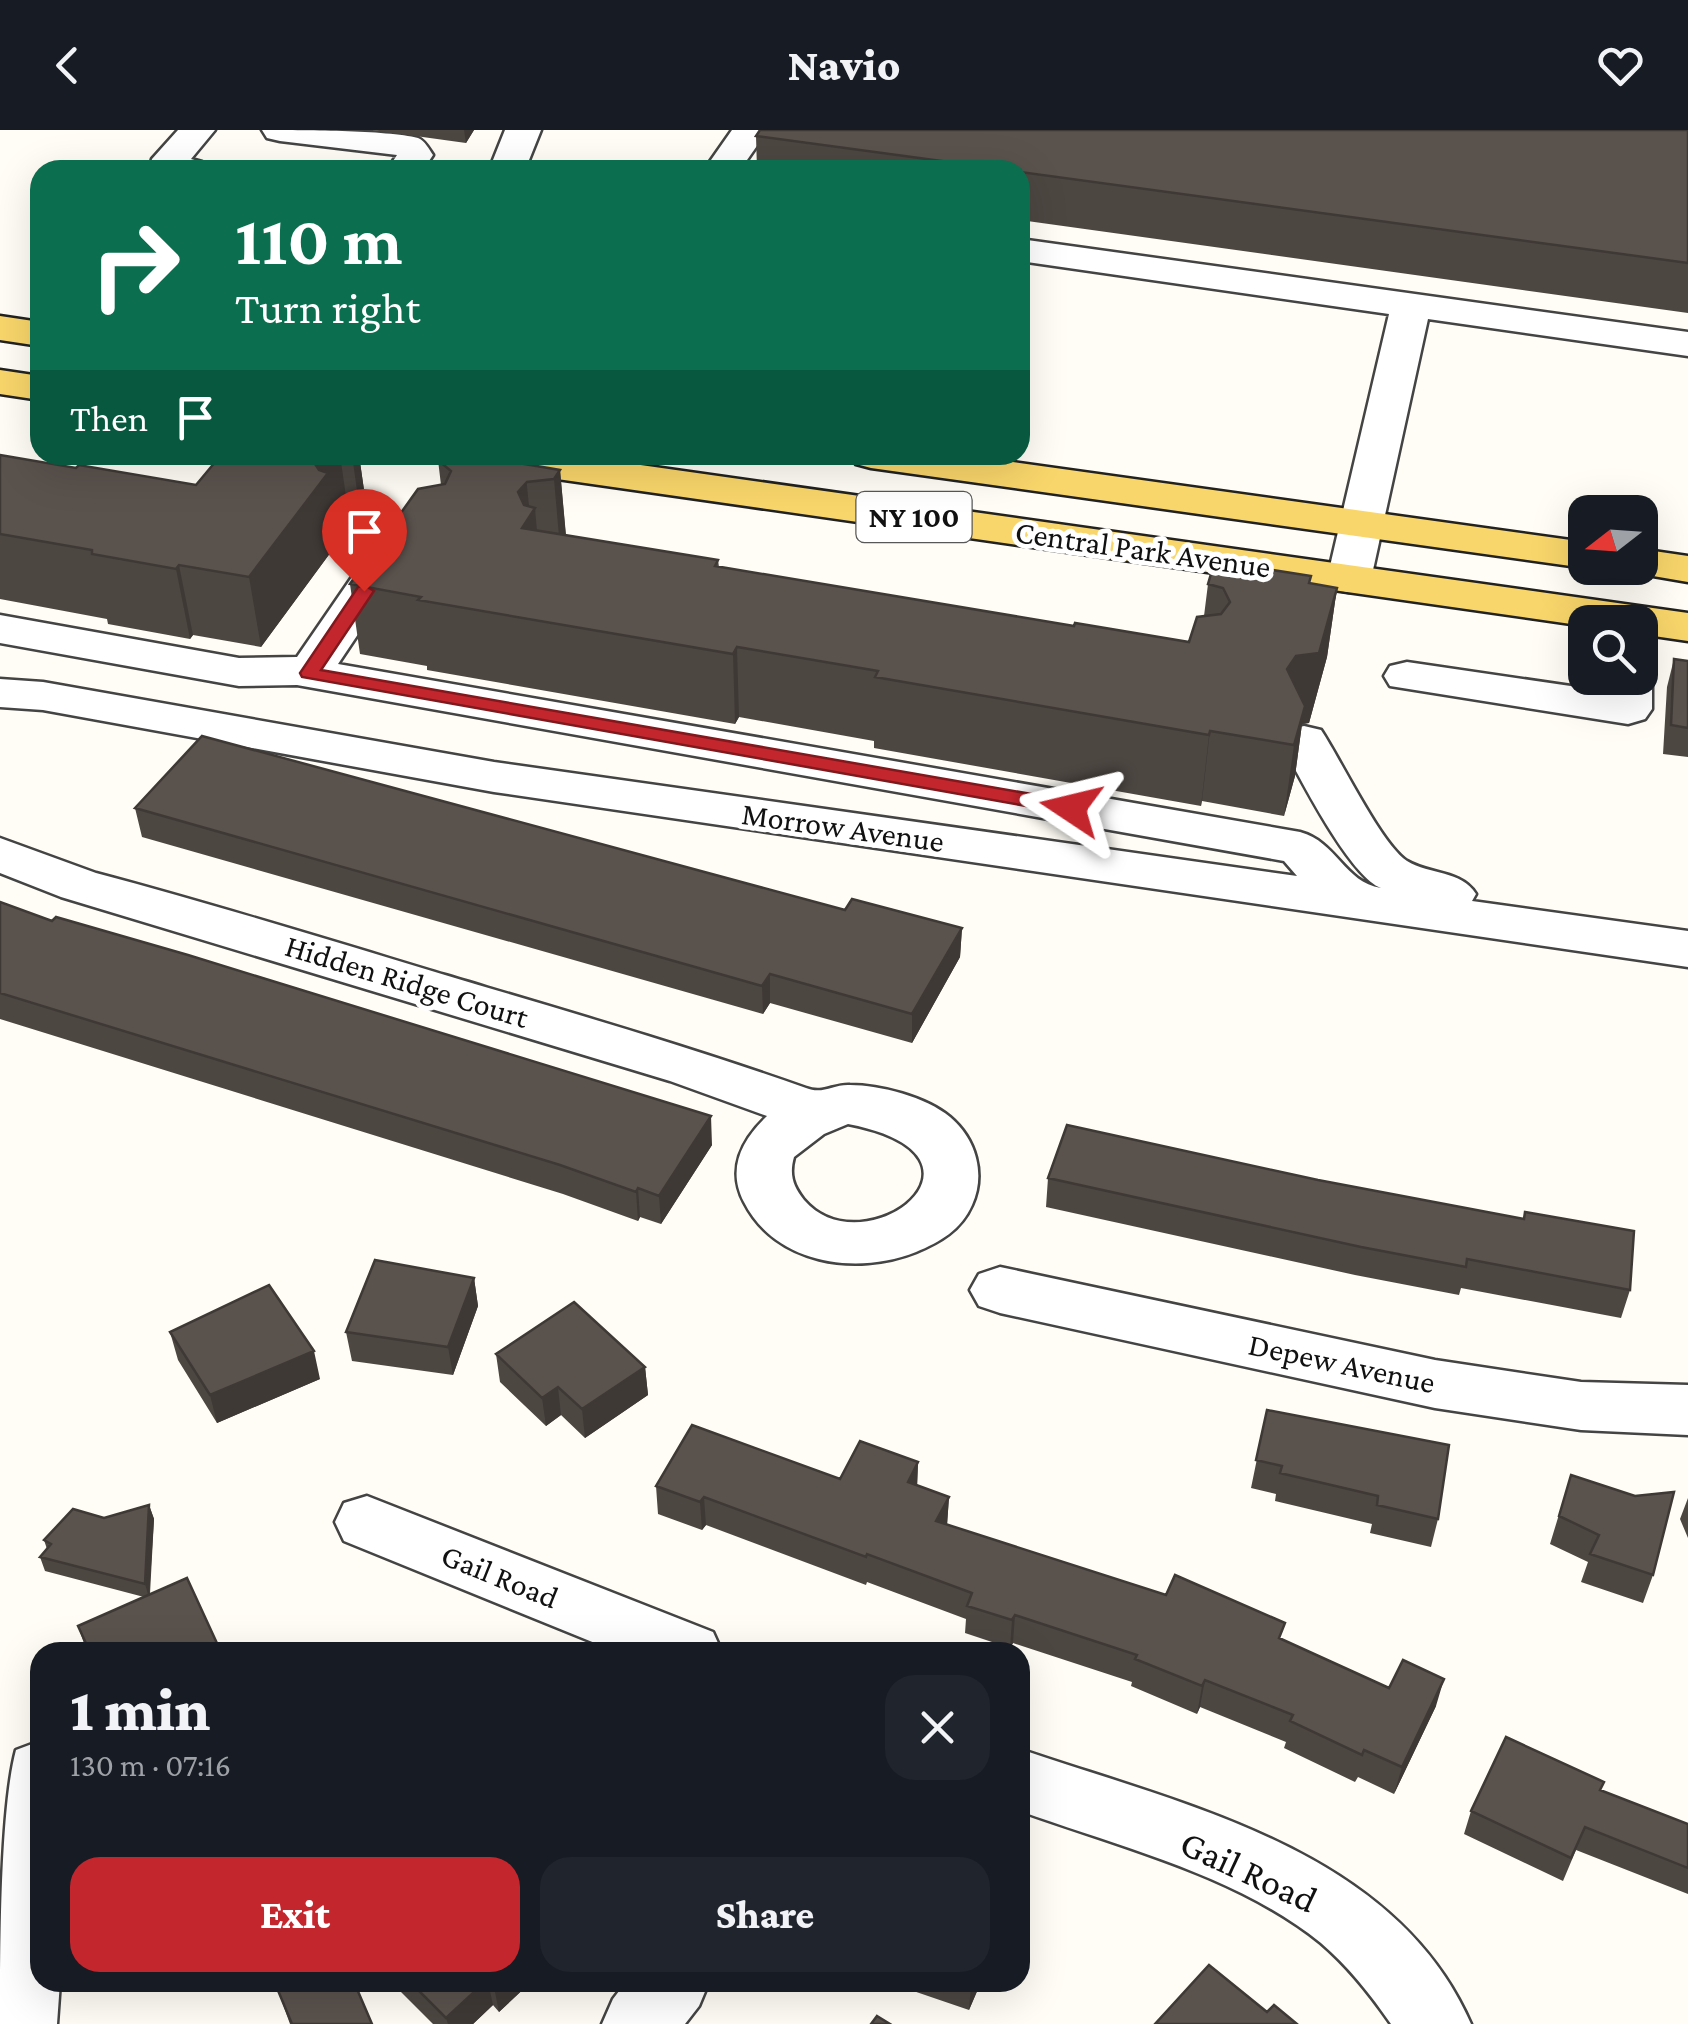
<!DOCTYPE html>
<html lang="en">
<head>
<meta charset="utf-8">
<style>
  body { margin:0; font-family:"Crimson Pro",serif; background:#20242c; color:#f1f3f6; height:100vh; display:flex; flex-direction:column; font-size:38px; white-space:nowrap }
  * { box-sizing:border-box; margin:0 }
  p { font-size:32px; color:#9ea1a6 }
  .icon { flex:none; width:55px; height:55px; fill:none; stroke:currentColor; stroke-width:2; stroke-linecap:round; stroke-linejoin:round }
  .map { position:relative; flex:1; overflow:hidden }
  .side { position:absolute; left:30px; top:1512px; width:1000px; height:350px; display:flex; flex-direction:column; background:#171b24; border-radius:30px; box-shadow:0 10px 40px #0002 }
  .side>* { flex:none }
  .top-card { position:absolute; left:30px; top:30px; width:1000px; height:305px; border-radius:30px; box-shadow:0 10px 40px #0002; background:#0b6e4f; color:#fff; overflow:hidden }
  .needle { width:65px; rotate:253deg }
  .fabs { position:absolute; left:1568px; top:365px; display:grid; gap:20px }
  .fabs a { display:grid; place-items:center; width:90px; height:90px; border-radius:20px; background:#171b24; box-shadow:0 10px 40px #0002; font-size:50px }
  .pin { position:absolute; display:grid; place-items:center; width:85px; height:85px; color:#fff; margin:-102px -42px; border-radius:50% 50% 50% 0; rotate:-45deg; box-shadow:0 0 10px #0007 }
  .pin .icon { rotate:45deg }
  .me { position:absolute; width:110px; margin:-55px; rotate:280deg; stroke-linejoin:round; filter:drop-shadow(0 0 8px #0008) }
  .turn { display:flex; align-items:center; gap:35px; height:210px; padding:0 40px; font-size:45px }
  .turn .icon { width:130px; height:130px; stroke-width:2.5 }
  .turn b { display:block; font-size:70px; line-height:85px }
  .then { display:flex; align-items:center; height:95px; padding:0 40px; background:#0003; gap:20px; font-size:38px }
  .round { display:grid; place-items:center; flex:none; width:105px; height:105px; border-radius:30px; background:#20242c }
  .headline { display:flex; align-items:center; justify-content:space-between; height:170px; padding:0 40px }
  h1 { font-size:60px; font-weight:800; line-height:75px }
  .button { display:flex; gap:20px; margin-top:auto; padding:20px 40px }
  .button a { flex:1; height:115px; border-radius:30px; background:#c4262e; color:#fff; font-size:40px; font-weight:800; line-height:115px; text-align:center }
  .button a+a { background:#20242c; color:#f1f3f6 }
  header { display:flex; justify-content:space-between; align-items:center; height:130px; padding:0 40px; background:#171b24; font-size:45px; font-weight:800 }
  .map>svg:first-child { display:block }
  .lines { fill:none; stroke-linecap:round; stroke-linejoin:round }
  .minor-casing { stroke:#444; stroke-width:5 }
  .major-casing { stroke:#222; stroke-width:5 }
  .minor { fill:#fff; fill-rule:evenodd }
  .major { fill:#f9d66b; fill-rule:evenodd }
  .wall { fill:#4d4742 }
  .shaded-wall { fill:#3f3936 }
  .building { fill:#5a524d; stroke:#3f3936; stroke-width:2.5 }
  .route { fill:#c4262e; stroke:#7f191e; stroke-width:2.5 }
  .labels { text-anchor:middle; stroke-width:10; stroke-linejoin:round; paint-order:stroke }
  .shield { fill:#fff; stroke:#585858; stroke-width:2.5 }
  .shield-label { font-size:30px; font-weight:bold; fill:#111 }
  .street-label { font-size:32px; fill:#111; stroke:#fff }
  .near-street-label { font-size:38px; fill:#111; stroke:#fff }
</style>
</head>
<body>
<header><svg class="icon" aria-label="back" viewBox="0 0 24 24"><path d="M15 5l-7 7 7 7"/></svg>Navio<svg class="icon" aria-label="heart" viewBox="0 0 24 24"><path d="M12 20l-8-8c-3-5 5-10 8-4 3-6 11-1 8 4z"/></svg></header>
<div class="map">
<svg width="1688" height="1894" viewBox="0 0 1688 1894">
  <rect width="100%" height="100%" fill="#fffdf5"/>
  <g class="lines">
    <g class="minor-casing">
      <path id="minor" d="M178,0H215L191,29L202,32L207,40H149L152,29Z
        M262,0C299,0 387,0 418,8C425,11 429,19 433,25L423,40H387L397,25L280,11L267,8Z
        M505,0H541L525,40H489Z
        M732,0H768L740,40H704Z
        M1020,109L1688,202V226L1428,189L1371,449L1365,459L1349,462L1333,459L1327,449L1389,184L1020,131Z
        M349,384L450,403L456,412L450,421L434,425L413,422L338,534L1300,702C1337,712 1344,752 1381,758C1349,746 1298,644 1280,611L1287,600L1304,596L1321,600C1341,630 1381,714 1407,731C1430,745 1461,740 1476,764L1472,771L1688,801V837L494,662L43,580L0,577V549L43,552L494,632L1297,746L1284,731L297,555L239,556L0,513V485L239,528L297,527L374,415L333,406L327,397L333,388Z
        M1407,532L1605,561L1606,548H1640V537L1652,548V579L1645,589L1628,594L1390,556L1384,546L1390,536Z
        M0,708L96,743C213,774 329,810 445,845C566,881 687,916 806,958C823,965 833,954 850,955C880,955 926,967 950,987C976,1009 986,1044 972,1075C961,1100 940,1112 916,1122C856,1146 775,1134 744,1072C727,1039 741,1011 767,986L670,951L61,767L0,743ZM848,994C1014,1026 864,1140 804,1070C793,1056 789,1045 794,1027L824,1004Z
        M1000,1137L1435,1230L1581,1252L1688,1255V1305L1581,1300L1435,1278L1000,1183L979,1176L970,1160L979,1144Z
        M367,1366L713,1502L722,1522H617L344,1411L335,1392L344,1373Z
        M40,1611V1852H60L57,1894H0C0,1824 0,1680 16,1620Z
        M1020,1619C1183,1675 1395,1719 1471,1894H1391C1371,1865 1348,1836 1321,1813C1237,1745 1120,1717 1020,1681Z
        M626,1852H709L699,1876L685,1894H602L613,1869Z"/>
    </g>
    <g class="major-casing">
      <path id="major" d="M0,186L40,192V216L0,210Z
        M0,240L40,246V270L0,264Z
        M459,325H570L1688,483V511L1640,504V492H1585V496L480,338L465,334Z
        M850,325H962L1585,412V438H1588H1585L871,338L856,334Z
        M1640,419L1688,426V452L1624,441L1622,438H1640Z"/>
    </g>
    <use href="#minor" class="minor"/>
    <use href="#major" class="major"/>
  </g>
  <path class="wall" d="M372,0H474L466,13Z
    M1688,0V183L1020,90V40H757L756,6Z
    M0,325L76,338L196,355L233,326L238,325H359L366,374L360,382L348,380L335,384L339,411L261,517L193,505L190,509L108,494L107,489L0,469Z
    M524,326L525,334L560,340L566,405L718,430L719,437L1074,496L1189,512L1204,486L1208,454L1310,453L1337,458L1327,527L1309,593L1302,594L1295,646L1284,686L1202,671L1201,676L936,629L874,618V611L739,587L735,594L427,540V536L360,524L350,454L441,355L438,330Z
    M1674,529L1688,531V627L1663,624L1667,557Z
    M135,678L962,798L960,827L912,913L770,873L763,884L142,707Z
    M0,772L52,791L712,1015L661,1094L640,1087L638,1091L563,1064L0,889Z
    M1048,1048L1318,1050L1523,1089L1525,1082L1630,1160L1621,1188L1461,1158L1459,1165L1355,1145L1046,1077Z
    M474,1148L478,1176L453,1245L352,1231L346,1202Z
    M170,1202L320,1249L217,1293L178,1230Z
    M496,1224L645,1237L648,1265L585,1308L561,1285L546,1296L500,1252Z
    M1267,1280L1438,1389L1431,1417L1370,1403L1372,1394L1275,1371L1276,1364L1251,1358Z
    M918,1332L917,1355L949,1367L947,1395L1282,1509L1389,1558L1436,1576L1394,1664L1358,1647L1355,1652L1284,1618L1286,1612L1200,1577L1197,1584L1131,1556L1132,1552L1013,1513L1010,1518L965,1503L966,1489L867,1452L866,1455L706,1395L702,1400L658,1384L656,1356L840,1349Z
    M1571,1345L1653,1445L1643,1473L1581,1452L1588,1432L1550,1414Z
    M1688,1368V1408L1680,1389Z
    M149,1375L154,1389L150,1464L221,1522H87L78,1496L144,1467L45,1441L40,1427L47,1419L44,1410L104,1388Z
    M1601,1660L1688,1694V1764L1576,1720L1563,1751L1464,1704L1471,1681Z
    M391,1852H531L499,1882L493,1875L473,1894H433Z
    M887,1852H981L969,1880Z
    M277,1858L372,1894H290Z"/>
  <path class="shaded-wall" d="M464,0H474L466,13Z
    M316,325H340L348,380L335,384L339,411L261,517L249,447Z
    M352,325H359L366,374L360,382Z
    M524,326L530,386L535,378L541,447L529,467L518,362L519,333Z
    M560,340L566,408L560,418L554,349Z
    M179,435L193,505L190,509L176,439Z
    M1337,458L1327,527L1309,593L1302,594L1295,646L1284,686L1294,615L1287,539L1296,526Z
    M737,517L739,587L735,594L733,524Z
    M1210,601L1202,671L1201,676L1209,605Z
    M962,798L960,827L912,913V884Z
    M770,844V873L763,884L762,856Z
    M711,986L712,1015L661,1094L659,1066Z
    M638,1058L640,1087L638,1091L636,1062Z
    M474,1148L478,1176L453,1245L448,1217Z
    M314,1221L320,1249L217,1293L210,1265Z
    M645,1237L648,1265L585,1308L582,1279Z
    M558,1257L561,1285L546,1296L542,1268Z
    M918,1332L917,1360L908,1352Z
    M704,1367L706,1395L702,1400L700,1372Z
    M949,1367L947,1395L936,1391Z
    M149,1375L154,1389L149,1468L145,1454Z
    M1015,1485L1013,1513L1010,1518L1012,1490Z
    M1444,1549L1436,1576L1394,1664L1402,1637Z
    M1205,1550L1200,1577L1197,1584L1202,1556Z
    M485,1852H488L493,1875L473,1894H448L446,1888Z
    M499,1852H531L499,1882L494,1857Z
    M972,1852H981L969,1880L971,1855Z"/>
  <path class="building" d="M760,0H1688V133L1020,42V40H1008L756,6Z
    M0,325L76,338L79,335L196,355L221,325L233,326L238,325H316L313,331L319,340L328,343L249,447L179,435L176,439L92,424V420L0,404Z
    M442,325H518L524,326L519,333L560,340L554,349L527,352L518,362L524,375L535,378L522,398L718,430L715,436L1074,496L1075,493L1189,512L1197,487L1221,484L1230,472L1223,458L1208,454L1213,437L1264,446L1266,439L1311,446L1309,453L1337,458L1319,523L1296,526L1287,539L1305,576L1294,615L1210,601L1209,605L875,547L878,541L737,517L733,524L418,470L421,467L350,454L418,359L445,354L451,341L438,330Z
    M1674,529L1688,531V598L1671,595Z
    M202,606L845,780L852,769L962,798L912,884L770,844L762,856L135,678Z
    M0,772L52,791L56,787L188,825L711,986L659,1066L638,1058L636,1062L560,1035L0,863Z
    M1067,995L1318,1050L1524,1089L1525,1082L1634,1101L1630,1160L1467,1129L1466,1137L1361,1117L1048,1048Z
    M375,1130L474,1148L448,1217L346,1202Z
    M269,1155L314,1221L210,1265L170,1202Z
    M574,1172L645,1237L582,1279L558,1257L542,1268L496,1224Z
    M1267,1280L1449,1315L1438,1389L1377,1375L1378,1366L1280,1343L1282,1336L1256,1330Z
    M692,1295L840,1349L860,1311L918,1332L908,1352L949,1367L936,1391L1166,1465L1175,1445L1285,1493L1279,1508L1389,1558L1403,1530L1444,1549L1402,1637L1364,1620L1362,1625L1290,1591L1293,1585L1205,1550L1202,1556L1135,1529L1137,1525L1015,1485L1012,1490L967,1476L972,1463L867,1424L866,1427L704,1367L700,1372L656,1356Z
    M1571,1345L1635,1366L1674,1362L1653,1445L1590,1424L1599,1405L1559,1386Z
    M149,1375L145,1454L40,1427L51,1414L44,1410L73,1379L104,1388Z
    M187,1448L221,1522H90L78,1496Z
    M1506,1607L1604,1652L1600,1660L1688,1694V1738L1585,1697L1571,1728L1471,1681Z
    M1209,1835L1267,1882L1274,1875L1297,1894H1155Z
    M289,1852H354L372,1894H292L277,1858Z
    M410,1852H485L446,1888Z
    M877,1886L890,1894H871Z"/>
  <path class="route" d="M364,455L374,461L321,540L1071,671L1081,678L1071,684L302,547L300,543L358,457Z"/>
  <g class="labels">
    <rect class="shield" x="856.5" y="362" width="115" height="50" rx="8"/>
    <g class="shield-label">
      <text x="914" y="397">NY 100</text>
    </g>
    <g class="street-label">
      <text transform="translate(1143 419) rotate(8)" y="11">Central Park Avenue</text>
      <text transform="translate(843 697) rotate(8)" y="11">Morrow Avenue</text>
      <text transform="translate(407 851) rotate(17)" y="11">Hidden Ridge Court</text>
      <text transform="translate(1342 1233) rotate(12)" y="11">Depew Avenue</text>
      <text transform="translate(500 1446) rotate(22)" y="11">Gail Road</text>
    </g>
    <g class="near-street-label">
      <text transform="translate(1249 1741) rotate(25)" y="13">Gail Road</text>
    </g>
  </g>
</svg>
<div class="fabs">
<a><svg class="needle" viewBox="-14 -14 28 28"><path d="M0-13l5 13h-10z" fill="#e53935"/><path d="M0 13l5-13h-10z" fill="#9ea1a6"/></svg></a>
<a><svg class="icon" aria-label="search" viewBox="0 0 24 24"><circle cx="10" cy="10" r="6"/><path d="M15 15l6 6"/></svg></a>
</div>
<div class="pin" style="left:364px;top:461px;background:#d93025"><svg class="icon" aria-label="arrive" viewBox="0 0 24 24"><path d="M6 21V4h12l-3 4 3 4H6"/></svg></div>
<svg class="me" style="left:1071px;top:678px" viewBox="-20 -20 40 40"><path d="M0-17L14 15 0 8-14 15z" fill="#c4262e" stroke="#fff" stroke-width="4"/></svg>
<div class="top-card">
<div class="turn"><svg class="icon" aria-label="right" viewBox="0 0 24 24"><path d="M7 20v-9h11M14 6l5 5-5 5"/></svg><div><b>110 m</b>Turn right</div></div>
<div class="then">Then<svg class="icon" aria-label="arrive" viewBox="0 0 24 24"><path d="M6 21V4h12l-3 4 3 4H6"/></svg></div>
</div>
<section class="side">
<div class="headline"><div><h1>1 min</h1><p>130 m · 07:16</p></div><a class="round"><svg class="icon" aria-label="close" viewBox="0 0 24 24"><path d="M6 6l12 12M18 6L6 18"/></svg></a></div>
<div class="button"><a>Exit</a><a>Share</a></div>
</section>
</div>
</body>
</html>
